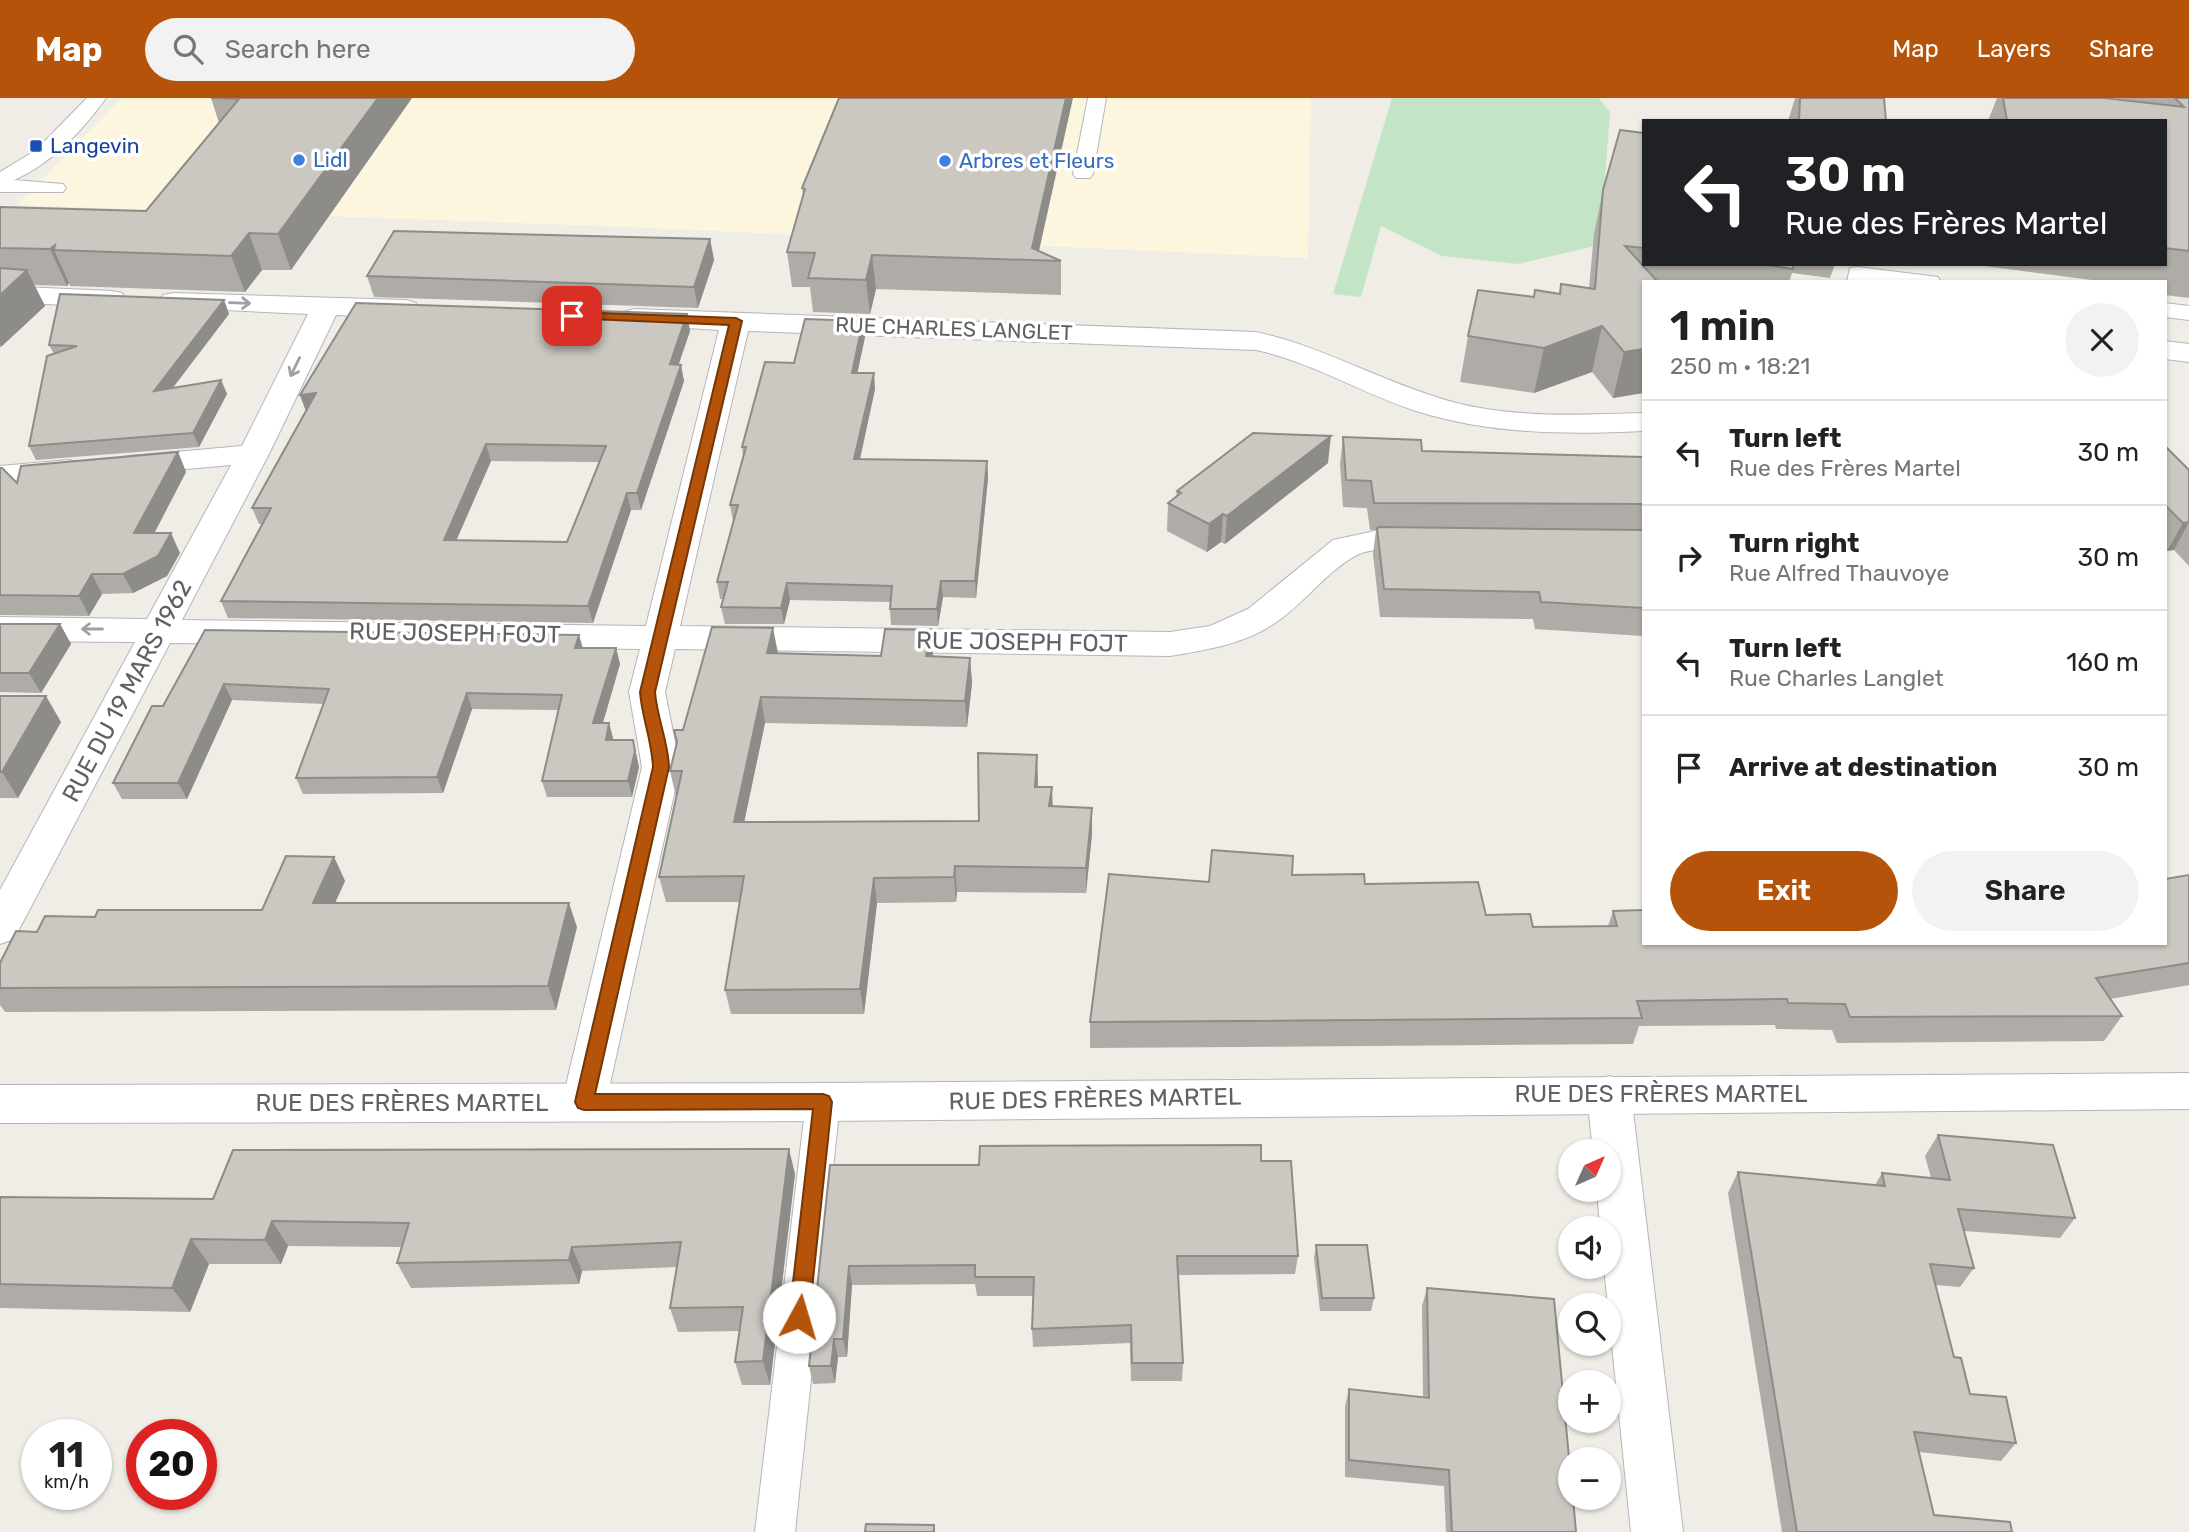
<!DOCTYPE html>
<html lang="en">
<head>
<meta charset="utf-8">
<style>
  body { margin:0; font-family:Rubik,sans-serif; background:#f2f2f2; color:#222; height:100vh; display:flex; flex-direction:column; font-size:26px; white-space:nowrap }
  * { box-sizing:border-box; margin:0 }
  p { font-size:23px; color:#767676 }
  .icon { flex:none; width:38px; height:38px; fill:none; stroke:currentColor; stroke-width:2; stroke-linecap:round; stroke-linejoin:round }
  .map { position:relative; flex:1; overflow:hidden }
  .sheet { position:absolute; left:1642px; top:182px; width:525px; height:665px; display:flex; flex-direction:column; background:#fff; border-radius:0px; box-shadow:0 2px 5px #0004 }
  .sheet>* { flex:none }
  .hud { position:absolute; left:1642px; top:21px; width:525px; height:147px; border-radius:0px; box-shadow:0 2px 5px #0004; background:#202124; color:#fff; overflow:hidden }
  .needle { width:46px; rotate:45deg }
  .controls { position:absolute; left:1558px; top:1041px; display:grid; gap:14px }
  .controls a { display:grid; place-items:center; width:63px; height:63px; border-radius:50%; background:#fff; box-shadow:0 2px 5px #0004; font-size:35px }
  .speed { position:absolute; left:21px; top:1321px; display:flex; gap:14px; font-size:35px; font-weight:700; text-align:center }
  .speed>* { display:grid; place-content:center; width:91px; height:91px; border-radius:50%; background:#fff; box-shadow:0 2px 5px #0004; line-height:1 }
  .speed small { font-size:18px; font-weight:400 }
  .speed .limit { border:10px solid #d22; background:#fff; color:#111 }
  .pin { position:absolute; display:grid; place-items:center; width:60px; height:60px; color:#fff; margin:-30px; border-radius:14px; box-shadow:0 4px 10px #0006 }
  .me { position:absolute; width:77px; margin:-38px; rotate:6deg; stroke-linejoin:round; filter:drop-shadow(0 0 5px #0008) }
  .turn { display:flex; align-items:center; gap:24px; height:147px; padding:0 28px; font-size:32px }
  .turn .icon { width:91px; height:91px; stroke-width:2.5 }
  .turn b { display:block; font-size:49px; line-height:60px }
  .round { display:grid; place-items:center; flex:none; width:74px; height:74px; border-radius:37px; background:#f2f2f2 }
  .summary { display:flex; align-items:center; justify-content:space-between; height:119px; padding:0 28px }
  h1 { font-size:42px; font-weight:600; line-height:52px }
  .primary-button { display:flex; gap:14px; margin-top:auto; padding:14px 28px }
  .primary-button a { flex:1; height:80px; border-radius:42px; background:#b45309; color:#fff; font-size:28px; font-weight:600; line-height:80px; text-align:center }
  .primary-button a+a { background:#f2f2f2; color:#222 }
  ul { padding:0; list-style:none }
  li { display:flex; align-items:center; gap:21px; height:105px; padding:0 28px; border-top:2px solid #e0e0e0 }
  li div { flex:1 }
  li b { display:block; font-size:26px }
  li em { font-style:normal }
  header { display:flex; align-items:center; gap:42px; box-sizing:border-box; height:98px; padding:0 35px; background:#b45309; color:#fff }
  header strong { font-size:33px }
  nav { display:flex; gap:38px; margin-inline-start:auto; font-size:24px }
  .search { width:490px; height:63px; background:#f2f2f2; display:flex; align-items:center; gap:18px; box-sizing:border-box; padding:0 24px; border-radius:38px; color:#767676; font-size:26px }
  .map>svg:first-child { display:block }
  .commercial { fill:#fcf6de }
  .green { fill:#c4e5c5 }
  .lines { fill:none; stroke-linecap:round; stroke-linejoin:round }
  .service-casing { stroke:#b3b6ba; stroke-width:2 }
  .minor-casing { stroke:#b3b6ba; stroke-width:2 }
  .tertiary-casing { stroke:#b3b6ba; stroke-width:2 }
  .service { fill:#fff; fill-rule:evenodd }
  .minor { fill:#fff; fill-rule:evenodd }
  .tertiary { fill:#fff; fill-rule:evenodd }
  .wall { fill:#afaca7; fill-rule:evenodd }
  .shaded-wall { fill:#8e8c88 }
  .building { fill:#cbc8c2; stroke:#8e8c88; stroke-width:2; fill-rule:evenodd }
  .oneway { stroke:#9ea0a3 }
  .route { fill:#b45309; stroke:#753606; stroke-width:2 }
  .transit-dot { fill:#1a4fb4; stroke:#fff; stroke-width:2.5 }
  .shop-dot { fill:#3f7fe0; stroke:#fff; stroke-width:2.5 }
  .labels { text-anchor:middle; stroke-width:7; stroke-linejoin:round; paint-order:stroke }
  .far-transit-label { font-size:21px; fill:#164399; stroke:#fff; text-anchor:start }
  .far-shop-label { font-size:21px; fill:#366cbe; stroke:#fff; text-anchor:start }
  .far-street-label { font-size:21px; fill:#5e6165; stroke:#fff }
  .street-label { font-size:24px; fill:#5e6165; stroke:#fff }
</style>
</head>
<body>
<header>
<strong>Map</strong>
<div class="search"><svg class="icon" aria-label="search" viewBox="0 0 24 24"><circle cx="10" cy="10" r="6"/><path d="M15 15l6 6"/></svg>Search here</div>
<nav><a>Map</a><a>Layers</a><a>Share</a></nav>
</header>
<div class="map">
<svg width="2189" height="1434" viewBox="0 0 2189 1434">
  <rect width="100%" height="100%" fill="#efede6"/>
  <path class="commercial" d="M122,0H1311L1308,160L602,128L17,107Z"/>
  <path class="green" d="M1392,0H1599L1610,14L1604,93L1595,148L1518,166L1442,158L1381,128L1361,199L1333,196Z"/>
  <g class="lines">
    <g class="service-casing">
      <path id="service" d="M87,0H106C83,32 51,66 14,82L63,86L66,90L63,94H0V74L35,53Z
        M1088,0H1106L1093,76L1090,80H1076L1073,76Z
        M1858,169L1938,179L1941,184H1847L1850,170Z
        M2165,205L2189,208V222L2165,219Z
        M823,990L835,994L840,1004L795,1434H755L806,1004L811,994Z"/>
    </g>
    <g class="minor-casing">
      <path id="minor" d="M0,188L112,193L122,195L126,201L122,207L112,209L0,204Z
        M173,195L406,202L416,205L420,211L416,217L406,220L336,217L269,356L182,522L646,528L719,232L624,226L620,220L624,214L634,211L1256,234C1320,248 1375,280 1436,299C1502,321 1575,317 1643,315V333C1566,337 1489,336 1416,313C1361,295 1312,264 1256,252L748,233L680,528L1170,534L1210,528L1248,511L1333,442L1375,433H1428L1440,436L1445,443L1440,450C1414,457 1379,445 1355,458C1326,474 1301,509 1272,527C1241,547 1205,552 1170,558L675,551L665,594L680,669L606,1004L600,1017L584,1023L568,1017L562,1004L642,669L629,594L640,551L170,545L14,841L0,846V792L135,544L0,543V519L147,521L231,367L129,376L118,374L113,367L118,360L129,358L242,348L308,216L163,209L159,203L163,197Z
        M2165,243L2189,246V264L2165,261Z
        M69,362L80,365L85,372L80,379L0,388V368Z
        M1609,978L1625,983L1631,996L1683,1434H1631L1604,1169H1608V1130H1600L1597,1092H1608V1054H1593L1587,996L1593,983Z"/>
    </g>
    <g class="tertiary-casing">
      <path id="tertiary" d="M2189,975V1011L823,1023L0,1025V987L823,985Z"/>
    </g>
    <use href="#service" class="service"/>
    <use href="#minor" class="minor"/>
    <use href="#tertiary" class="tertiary"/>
  </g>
  <path class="wall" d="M211,0H412L291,172H262L245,194L70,188L69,185L67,188L34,187L45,208L0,249V109L146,113L219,25Z
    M1795,0H1884L1886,23H1788Z
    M1997,0H2104L2118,2L2117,0H2189V200L2165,197V184H2107L1969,166H2165V23H1988Z
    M1643,35V166H1835L1830,180L1792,175L1789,184H1643V295L1613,300L1592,274L1534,295L1460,284L1468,238L1534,199L1559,196L1589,190L1594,136L1603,92Z
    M802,90L1039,153L1061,163V197L876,191L870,216L813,214L810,189H792L787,154L803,98Z
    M710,141L714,162L698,210L374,199L367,178Z
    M224,202L229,216L173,290L221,282L227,296L199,349L36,362L29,348L54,256L49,247Z
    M687,216L690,233L679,266L684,283L641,412H631L593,525L228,520L221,503L262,426H259L252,410L306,313L300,297ZM491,363L599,364L567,444L456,443Z
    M863,223L865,239L857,275L875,291L860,362L987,363L988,380L976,500L943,499L938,528L891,527L890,511V504L790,502L784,526H725L721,509L724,501H720L717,484L733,423L730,407L743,358L742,349L794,265Z
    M1343,339L1422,353L1643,359V538L1535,531L1533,521L1380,519L1373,456L1376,432H1370L1367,410L1343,409L1340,366Z
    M2165,348L2189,372V468L2174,452L2167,453L2165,450Z
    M178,354L186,374L154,435L180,455L167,478L133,495L102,496L89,518L0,517V370L17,385Z
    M1328,365L1225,446L1221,444L1207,454L1167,433L1168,405L1176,398L1177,393Z
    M0,526H60L71,546L41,595L0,594Z
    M205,532L579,537L583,550H616L620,566L603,625L613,640V642H633L639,669L632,699H547L542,683L558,612L472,611L443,695L303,696L296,680L324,606L232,602L187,701H122L113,685L163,608Z
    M777,556L970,560L972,585L967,629L765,625L744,724L979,723L1038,682L1037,689L1052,708L1092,710V736L1086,795L957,794L956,804L877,805L864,916H731L725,892L740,804H666L659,779L676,699L670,673L677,644L683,632Z
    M0,598L61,624L18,700H0Z
    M334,759L345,783L335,805L577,829L556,912L5,914L0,907V865L37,834L95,819L262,812Z
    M1292,777L1365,786L1533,829L1608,828L1613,813L2165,845L2189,777V887L2110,901L2122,918L2104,943L1837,945L1832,932L1776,931L1775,927L1639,928L1633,946L1090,950V924L1209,784Z
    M1938,1037L2075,1120L2060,1140L1964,1133L1974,1170L1960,1189L1935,1187L1954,1259L1970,1296L2016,1345L2001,1363L1919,1354L1934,1417L2012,1434H1782L1728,1095L1738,1074L1875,1087L1882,1075L1931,1080L1925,1058Z
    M1261,1063L1298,1158L1295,1176L1178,1177L1183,1265L1182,1283H1131L1130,1245L1033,1249L1032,1231L1033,1198H977L975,1186L852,1187L847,1259H838L835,1285L813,1286L809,1268L830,1067H979Z
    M795,1076L770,1287H742L735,1264L740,1233L678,1234L670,1210L677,1169L582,1173L579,1186L411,1190L397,1165L402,1149L288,1148L281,1166H209L190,1214L0,1210V1099L213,1101Z
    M1316,1147L1374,1200L1371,1213H1320L1314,1160Z
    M1427,1190L1576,1434H1446L1444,1388L1345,1379V1308L1349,1291L1423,1299L1422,1208Z"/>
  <path class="shaded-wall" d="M378,0H412L291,172L278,136Z
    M1066,0H1073L1037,162L1032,150Z
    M249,135L262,172L245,194L231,158Z
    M710,141L714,162L698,210L694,189Z
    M55,147L54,152L69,185L67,188L50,151Z
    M872,157L876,191L870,216L866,182Z
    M27,172L45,208L1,249L0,247V197Z
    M224,202L229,216L160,306L154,293Z
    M687,216L690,233L673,282L670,266Z
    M863,223L865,239L854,291L852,275Z
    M1602,228L1592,274L1534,295L1544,250Z
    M1643,251V295L1613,300L1624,254Z
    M681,267L684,283L641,412L637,395Z
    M874,275L875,291L856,378L854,361Z
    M221,282L227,296L199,349L193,335Z
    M316,295L306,313L300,297Z
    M1331,338L1328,365L1225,446L1227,418Z
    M486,346L491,363L449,459L444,442Z
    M178,354L186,374L144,455L134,435Z
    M987,363L988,380L976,500L975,483Z
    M627,395L631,412L593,525L588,508Z
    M1223,416L1221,444L1207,454L1209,426Z
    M2189,424L2174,452L2167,453L2183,425Z
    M171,435L180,455L167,478L133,495L123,476Z
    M92,476L102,496L89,518L79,498Z
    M941,483L943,499L938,528L937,511Z
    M787,485L790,502L784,526L781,510Z
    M60,526L71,546L41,595L29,575Z
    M773,530L778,555H767Z
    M931,532L933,557L929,584L926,558Z
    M579,537L583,553L575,550Z
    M616,550L620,566L598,641L593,625Z
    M970,560L972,585L967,629L965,603Z
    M224,586L232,602L187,701L178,685Z
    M467,595L472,611L443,695L437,679Z
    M46,598L61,624L18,700L2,674Z
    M761,599L765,625L739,749L734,724Z
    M609,625L613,640L610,658L606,642Z
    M633,642L639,669L632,699L628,683Z
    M1037,657L1038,682L1036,715L1035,689Z
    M1052,689L1053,715L1049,708Z
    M1092,710V736L1086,795V770Z
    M334,759L345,783L324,829L313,805Z
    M955,768L957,794L956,804L954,779Z
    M874,780L877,805L864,916L860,891Z
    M569,805L577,829L556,912L548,888Z
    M789,1051L795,1076L770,1287L763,1263Z
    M272,1123L288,1148L281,1166L265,1142Z
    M191,1141L209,1166L190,1214L172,1190Z
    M572,1149L582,1173L579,1186L569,1162Z
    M849,1168L852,1187L847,1259L843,1241Z
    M834,1241L838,1259L835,1285L831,1268Z"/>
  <path class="building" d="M211,0H378L278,136L249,135L231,158L54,152L55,147L50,151L0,150V109L146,113L239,1Z
    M839,0H1066L1032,150L1061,163L872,157L866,182L808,180L815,155L787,154L805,91L802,90Z
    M1800,0H1884L1886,23H1799Z
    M2003,0H2104L2184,9L2175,0H2189V153L2165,150V23H2007Z
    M1620,32L1643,35V150L1625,148L1658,184H1643V251L1624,254L1602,228L1544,250L1468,238L1478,192L1534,199L1535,192L1560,196L1561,186L1595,191L1603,92Z
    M394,133L710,141L694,189L367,178Z
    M1761,166H1793V171Z
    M0,170L27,172L0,197Z
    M60,196L224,202L154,293L221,282L193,335L29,348L47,258L77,248L49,247Z
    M356,205L687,216L670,266L681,267L637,395H627L588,508L221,503L271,410H252L316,295L300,297ZM486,346L606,348L567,444L444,442Z
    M805,221L863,223L852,275H874L854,361L987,363L975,483H941L937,511H890L892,488L787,485L781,510L721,509L728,484H717L738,407H730L746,349H742L765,264L794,265Z
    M1253,335L1331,338L1227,418L1223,416L1209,426L1168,405L1181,395L1177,393Z
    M1343,339L1421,342L1422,353L1643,359V406L1374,405L1371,383L1346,382Z
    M2165,348L2189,372V424L2183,425L2165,407Z
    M178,354L134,435H171L158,458L123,476H92L79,498L0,497V370H2L17,385L21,368Z
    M1379,429L1643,432V510L1541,504L1539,494L1384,491L1377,430Z
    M0,526H60L29,575H0Z
    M712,529L773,530L767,555L881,558L885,531L931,532L926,558L970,560L965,603L761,599L734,724L979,723L978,655L1037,657L1035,689H1052L1049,708L1092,710L1086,770L955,768L954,779L874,780L860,891L725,892L744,778L659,779L682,673H670L677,644L674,632H683Z
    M205,532L579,537L575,550H616L593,625H609L606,642H633L635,653L628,683H542L562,597L467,595L437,679L296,680L329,591L224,586L178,685H113L152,608H163Z
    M0,598H46L2,674H0Z
    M1212,752L1293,758L1292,777L1364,776L1365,786L1478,784L1486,817L1530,816L1533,829L1617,828L1613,813L1643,812V845H2165V781L2189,777V865L2096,880L2122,918L1850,919L1845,906L1788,905L1787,901L1637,903L1642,920L1090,924L1109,776L1209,784Z
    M286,758L334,759L313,805H569L548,888L0,890V865L16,833L37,834L45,818L95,819L98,812H262Z
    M1938,1037L2053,1047L2075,1120L1958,1111L1974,1170L1930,1166L1954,1259L1961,1260L1970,1296L2006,1299L2016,1345L1914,1334L1934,1417L2010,1424L2012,1434H1797L1738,1074L1885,1088L1882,1075L1950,1082Z
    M1261,1047V1063H1291L1298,1158H1177L1183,1265H1132L1131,1227L1032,1231L1034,1179H975V1167L849,1168L843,1241H834L831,1268H809L830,1067H979L980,1048Z
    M789,1051L763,1263L735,1264L743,1209L670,1210L681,1144L572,1149L569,1162L397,1165L409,1125L272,1123L265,1142L191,1141L172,1190L0,1186V1099L213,1101L233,1052Z
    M1316,1147H1367L1374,1200H1322Z
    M1427,1190L1554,1201L1570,1370V1400H1573L1576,1434H1452L1449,1372L1349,1362V1291L1429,1300Z
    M866,1426L934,1427V1434H865Z"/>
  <defs><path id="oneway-shaft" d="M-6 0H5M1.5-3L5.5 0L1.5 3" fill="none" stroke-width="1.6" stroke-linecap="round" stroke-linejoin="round" transform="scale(1.75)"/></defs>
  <g class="oneway">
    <use href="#oneway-shaft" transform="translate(240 205) rotate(2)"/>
    <use href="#oneway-shaft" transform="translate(295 269) rotate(116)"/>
    <use href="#oneway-shaft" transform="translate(92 531) rotate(-180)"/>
  </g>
  <path class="route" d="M572,214L736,220L742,223L655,594C657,620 668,643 669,669L595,996H823L829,998L832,1004L809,1219L806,1225L799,1228L792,1225L789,1219L813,1011L584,1012L578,1010L575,1004L653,669C652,643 642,620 640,594L729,227L568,220V215Z"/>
  <rect class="transit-dot" x="29" y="41" width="14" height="14" rx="3.5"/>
  <g class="shop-dot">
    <circle cx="299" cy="62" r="7"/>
    <circle cx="945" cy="63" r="7"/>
  </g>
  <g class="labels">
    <g class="far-transit-label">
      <text x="50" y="55">Langevin</text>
    </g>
    <g class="far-shop-label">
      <text x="313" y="69">Lidl</text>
      <text x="959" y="70">Arbres et Fleurs</text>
    </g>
    <g class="far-street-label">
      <text transform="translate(954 231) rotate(2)" y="7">RUE CHARLES LANGLET</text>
    </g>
    <g class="street-label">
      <text transform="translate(455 535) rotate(1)" y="8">RUE JOSEPH FOJT</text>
      <text transform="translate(1022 544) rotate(1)" y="8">RUE JOSEPH FOJT</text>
      <text transform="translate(127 593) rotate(-62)" y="8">RUE DU 19 MARS 1962</text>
      <text x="1661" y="1004">RUE DES FRÈRES MARTEL</text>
      <text transform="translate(1095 1001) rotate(-1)" y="8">RUE DES FRÈRES MARTEL</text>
      <text x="402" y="1013">RUE DES FRÈRES MARTEL</text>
    </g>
  </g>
</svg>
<div class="controls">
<a><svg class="needle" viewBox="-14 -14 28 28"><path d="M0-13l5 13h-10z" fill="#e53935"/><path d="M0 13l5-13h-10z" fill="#767676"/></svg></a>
<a><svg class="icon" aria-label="sound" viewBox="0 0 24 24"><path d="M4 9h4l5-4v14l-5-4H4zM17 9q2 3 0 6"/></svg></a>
<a><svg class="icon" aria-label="search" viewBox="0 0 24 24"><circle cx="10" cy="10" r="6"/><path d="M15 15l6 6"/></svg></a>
<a>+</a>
<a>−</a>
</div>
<div class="speed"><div>11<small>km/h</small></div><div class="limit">20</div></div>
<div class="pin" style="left:572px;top:218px;background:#d93025"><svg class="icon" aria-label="arrive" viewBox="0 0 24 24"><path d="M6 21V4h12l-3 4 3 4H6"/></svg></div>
<svg class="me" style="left:799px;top:1219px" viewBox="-20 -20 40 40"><circle r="19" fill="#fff"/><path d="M0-13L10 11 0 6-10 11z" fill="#b45309"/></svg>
<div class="hud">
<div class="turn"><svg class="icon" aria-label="left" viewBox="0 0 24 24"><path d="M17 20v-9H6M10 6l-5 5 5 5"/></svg><div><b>30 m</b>Rue des Frères Martel</div></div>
</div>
<section class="sheet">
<div class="summary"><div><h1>1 min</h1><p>250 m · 18:21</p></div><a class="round"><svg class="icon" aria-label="close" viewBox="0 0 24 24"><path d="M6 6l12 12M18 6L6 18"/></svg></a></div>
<ul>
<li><svg class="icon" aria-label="left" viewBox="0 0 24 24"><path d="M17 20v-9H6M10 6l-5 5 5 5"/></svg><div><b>Turn left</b><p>Rue des Frères Martel</p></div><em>30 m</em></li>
<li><svg class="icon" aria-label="right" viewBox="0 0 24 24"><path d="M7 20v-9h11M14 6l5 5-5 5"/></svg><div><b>Turn right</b><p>Rue Alfred Thauvoye</p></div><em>30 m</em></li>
<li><svg class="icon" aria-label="left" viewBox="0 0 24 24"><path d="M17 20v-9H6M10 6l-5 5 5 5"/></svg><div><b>Turn left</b><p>Rue Charles Langlet</p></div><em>160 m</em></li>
<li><svg class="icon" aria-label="arrive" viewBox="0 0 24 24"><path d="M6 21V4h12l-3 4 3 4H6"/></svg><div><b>Arrive at destination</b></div><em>30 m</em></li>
</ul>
<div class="primary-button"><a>Exit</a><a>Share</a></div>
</section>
</div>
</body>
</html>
